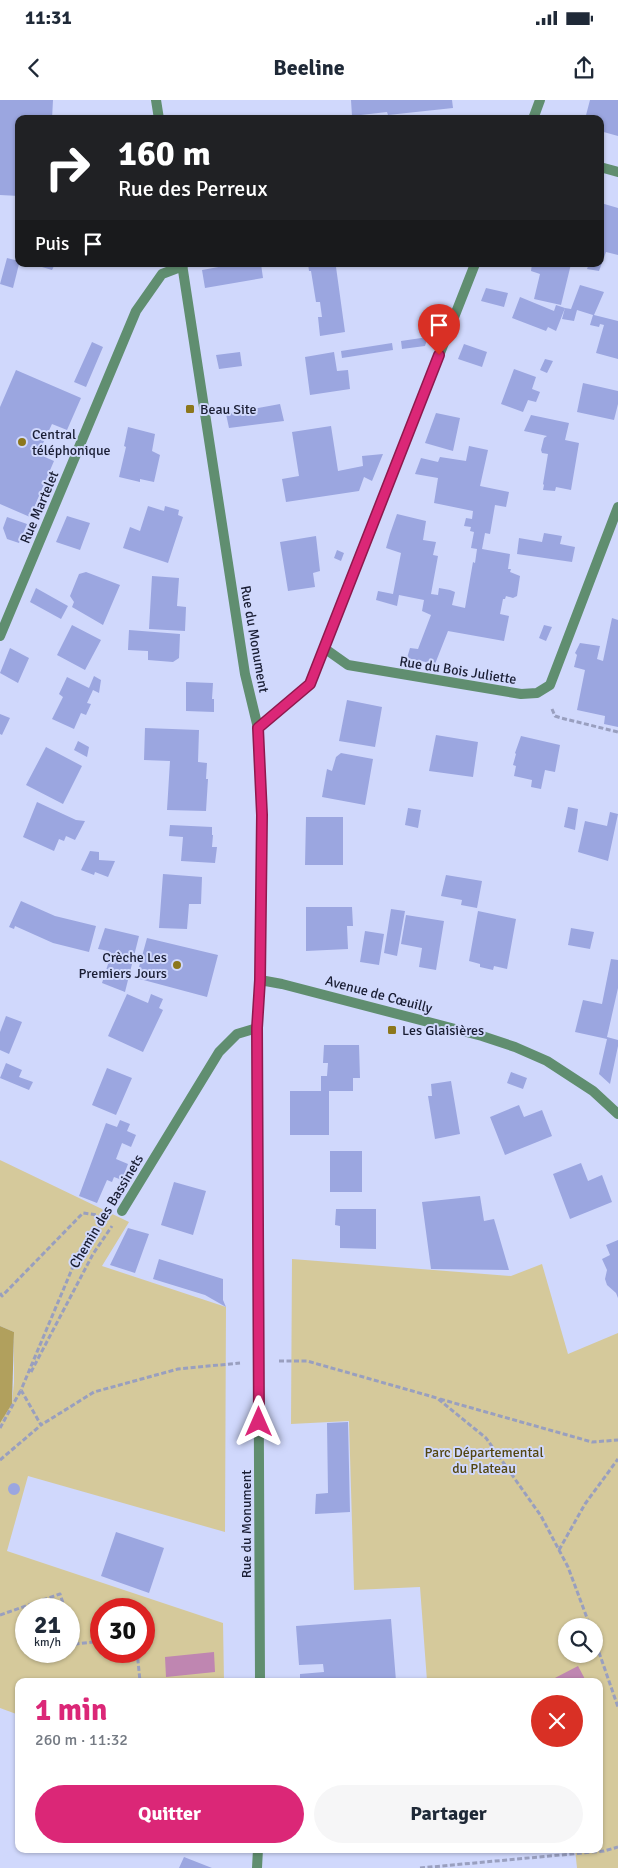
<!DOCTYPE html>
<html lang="fr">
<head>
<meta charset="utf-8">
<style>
  body { margin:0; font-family:Signika,sans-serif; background:#f6f6f7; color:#1f2937; height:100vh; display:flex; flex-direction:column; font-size:19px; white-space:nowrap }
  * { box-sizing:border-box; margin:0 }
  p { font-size:16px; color:#747a83 }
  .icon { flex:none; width:28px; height:28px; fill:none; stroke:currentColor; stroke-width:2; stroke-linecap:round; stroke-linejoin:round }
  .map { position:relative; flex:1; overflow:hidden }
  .drawer { position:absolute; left:15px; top:1578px; width:588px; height:175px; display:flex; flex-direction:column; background:#fff; border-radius:10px; box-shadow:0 1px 4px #0004 }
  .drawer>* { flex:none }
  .banner { position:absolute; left:15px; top:15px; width:589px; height:152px; border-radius:10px; box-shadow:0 1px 4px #0004; background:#202124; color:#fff; overflow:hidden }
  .fabs { position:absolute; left:558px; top:1518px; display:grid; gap:10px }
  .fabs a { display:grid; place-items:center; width:45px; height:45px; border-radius:50%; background:#fff; box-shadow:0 1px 4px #0004; font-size:25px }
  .speed { position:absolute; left:15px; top:1498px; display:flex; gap:10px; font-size:25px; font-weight:700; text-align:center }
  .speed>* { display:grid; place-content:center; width:65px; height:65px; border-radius:50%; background:#fff; box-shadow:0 1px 4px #0004; line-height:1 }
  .speed small { font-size:12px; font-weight:400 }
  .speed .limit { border:8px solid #d22; background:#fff; color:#111 }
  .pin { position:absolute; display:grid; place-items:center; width:42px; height:42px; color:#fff; margin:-51px -21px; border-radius:50% 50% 50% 0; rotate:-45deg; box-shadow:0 0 5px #0007 }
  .pin .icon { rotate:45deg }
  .me { position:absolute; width:55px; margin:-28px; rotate:0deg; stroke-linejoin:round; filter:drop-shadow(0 0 4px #0008) }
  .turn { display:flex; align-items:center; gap:18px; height:105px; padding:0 20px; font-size:22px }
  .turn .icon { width:65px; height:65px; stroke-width:2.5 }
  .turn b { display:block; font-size:35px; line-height:42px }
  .then { display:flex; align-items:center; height:48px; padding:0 20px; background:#0003; gap:10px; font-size:19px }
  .round { display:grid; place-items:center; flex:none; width:52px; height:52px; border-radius:26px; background:#f6f6f7 }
  .summary { display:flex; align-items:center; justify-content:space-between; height:85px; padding:0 20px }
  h1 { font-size:30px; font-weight:800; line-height:38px; color:#db2777 }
  .button { display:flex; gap:10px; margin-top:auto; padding:10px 20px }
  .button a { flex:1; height:58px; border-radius:30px; background:#db2777; color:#fff; font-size:20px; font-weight:800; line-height:58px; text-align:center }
  .button a+a { background:#f6f6f7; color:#1f2937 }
  .status { display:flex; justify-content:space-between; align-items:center; height:35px; padding:0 25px; background:#fff; direction:ltr }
  .status svg { height:14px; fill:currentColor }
  header { display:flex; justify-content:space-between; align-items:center; height:65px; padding:0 20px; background:#fff; font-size:22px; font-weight:800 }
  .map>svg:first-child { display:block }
  .green { fill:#d5c99b; fill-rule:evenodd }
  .forest { fill:#b1a05d }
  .water { fill:#bf86b1 }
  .building { fill:#9ba6e0 }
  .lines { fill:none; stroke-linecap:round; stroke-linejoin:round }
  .path { stroke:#999fbf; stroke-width:3; stroke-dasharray:5 2.5; stroke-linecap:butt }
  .street { stroke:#608e70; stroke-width:10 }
  .route-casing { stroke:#8e194d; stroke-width:12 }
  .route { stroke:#db2777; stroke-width:9 }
  .poi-dot { fill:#8c771c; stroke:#d0d8fc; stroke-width:2 }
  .labels { text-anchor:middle; stroke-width:4; stroke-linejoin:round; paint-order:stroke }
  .poi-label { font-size:14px; fill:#191d33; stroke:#d0d8fc; text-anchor:start }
  .street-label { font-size:14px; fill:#191d33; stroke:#d0d8fc }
  .park-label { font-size:14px; fill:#534611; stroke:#d0d8fc }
</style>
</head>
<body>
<div class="status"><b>11:31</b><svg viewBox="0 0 49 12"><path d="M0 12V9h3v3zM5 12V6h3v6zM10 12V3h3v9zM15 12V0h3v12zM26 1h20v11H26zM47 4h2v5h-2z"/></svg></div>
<header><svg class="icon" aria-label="back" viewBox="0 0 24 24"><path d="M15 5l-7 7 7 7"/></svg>Beeline<svg class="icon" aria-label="share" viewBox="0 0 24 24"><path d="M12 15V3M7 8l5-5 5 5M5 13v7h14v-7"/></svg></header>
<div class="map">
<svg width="618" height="1768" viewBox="0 0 618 1768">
  <rect width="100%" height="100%" fill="#d0d8fc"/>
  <path class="green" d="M0,1060L129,1122L102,1166L226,1207L225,1432L28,1376L7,1451L223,1523L224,1581H19V1615L0,1608V1322L12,1304L14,1282V1232L0,1226ZM26,1509H69V1551H26ZM101,1509H144V1551H101Z
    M292,1159L511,1176L542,1164L568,1254L618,1233V1768H577L575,1749H599V1581H427L420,1487L354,1490L349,1321L291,1324ZM566,1526H594V1554H566Z"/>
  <path class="forest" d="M0,1226L14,1232L12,1304L0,1323Z"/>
  <path class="water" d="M214,1552L215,1572L166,1577L165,1557Z
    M578,1566L586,1581L551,1580Z"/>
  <path class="building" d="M0,0H53L52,19H19V96L0,95Z
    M351,0H452L453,8L388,15L387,12L352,16Z
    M590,0H618V36L600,31V19H585Z
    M601,103L618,108V155L606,152L599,171L587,169L589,164H600Z
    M7,158L19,161V164L13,188L0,184Z
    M43,164H55L52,170L42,167Z
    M235,164H261L263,178L205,188L202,170Z
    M308,164H350L336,167L345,232L320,236L318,217H322L320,202H316L311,171H309Z
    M532,164H571L561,205L534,199L540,174L531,171Z
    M580,185L604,192L594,215L618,221V259L596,253L604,225L600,224L599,227L590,225L593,215L577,210L574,221L562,219L565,208L571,209Z
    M486,188L508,193L504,207L481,201Z
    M520,197L554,211L556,205L565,208L556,231L548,227L546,231L512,218Z
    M428,237L425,246L402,249L401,241Z
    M92,242L103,247L86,287L74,282Z
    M392,243L393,250L342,258L341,251Z
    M464,244L487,252L482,267L458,259Z
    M240,252L242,266L219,269L216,255Z
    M334,252L337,271L348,270L350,289L310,295L305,257Z
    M545,259L553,261L547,273L540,270Z
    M514,269L536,277L532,289L540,292L536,302L528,300L523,312L501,304Z
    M16,270L81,298L67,330L52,324L38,354L54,361L30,417L0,404V307Z
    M583,283L618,291V304L614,320L577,312Z
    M280,304L284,321L229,328L226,314Z
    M436,313L460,318L453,351L425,343Z
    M531,315L569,323L565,340L579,343L571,390L556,387L555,391L543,390L544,385L543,384L548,354L542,353L541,350L544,338L547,336L524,331Z
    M331,326L338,371L363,366L362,356L383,354L372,381L364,377L359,391L286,402L282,379L299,376L292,332Z
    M128,327L155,334L152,351L160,355L154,382L140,379V382L119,377L126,347L124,346Z
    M469,346L488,350L480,386L509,392L506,407L495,405L490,434L485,433L482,449L510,454L508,469H511L510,472L520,476L517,496L513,498L506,496L505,499H503L500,514L509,516L504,541L448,531L435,564L407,558L410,548L418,549L431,515L422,511L424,500L399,495L397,506L376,500L378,491L393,494L401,453L386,448L390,434L397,414L426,421L423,440L436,442L433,455L438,456L431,494L438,495L439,488L450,490L455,492L452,505L465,508L473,462L475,463L477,449L471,448L474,432L470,431L471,427L464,426L466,418L472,419L473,411L434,403L438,378L415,374L421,358L438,362L440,357L466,361Z
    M148,406L164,411L165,406L179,410L178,415L183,417L168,463L123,448L130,427L140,431Z
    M67,416L90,423L80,450L56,442Z
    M7,417L27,424L19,443L7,439L3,428Z
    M544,433L562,436L560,444L575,447L572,462L517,454L519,438L542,442Z
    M316,436L320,471L313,473L315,487L288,491L280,442Z
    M337,450L344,453L341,461L334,458Z
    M86,472L120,485L103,525L72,507L74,502L70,496L79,474Z
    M152,476L179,478L177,506L186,507L185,531L149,529Z
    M36,488L68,506L61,519L30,502Z
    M612,518L618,520V627L604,624L605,616L577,610L585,570L574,567L577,555L575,553L580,543L600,546L597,559L603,561Z
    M72,525L101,540L85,570L57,555Z
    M544,525L552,527L546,541L539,538Z
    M129,530L180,534L179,558L173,562L148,560V551L128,550Z
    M10,548L29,558L18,583L0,573Z
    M94,576L101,580L99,593L93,590L87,603L91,604L86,615L81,613L74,629L52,619L63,597L59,594L67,577L89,588Z
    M186,582L213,583L212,599H214V612L186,611Z
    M347,600L382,607L375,647L339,641Z
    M0,614L10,618L2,635L0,634Z
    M145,628L199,630L198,662L207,663L206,679H208L206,711L167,710L170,661L144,660Z
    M436,635L478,642L473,677L429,671Z
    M521,636L560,645L555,672L545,670L541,689L531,687L532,680L514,676L516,666L513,665L516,654L515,653Z
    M78,641L89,647L87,657L74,650Z
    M46,647L82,666L63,704L26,685Z
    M341,653L373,659L365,705L322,697L327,669L332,671L336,657Z
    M37,702L76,720L85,721L75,740L66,736L64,741L59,739L54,751L23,737Z
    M568,707L578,709L575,730L564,727Z
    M408,708L421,710L418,728L405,725Z
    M610,712L618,714L608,761L578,752L585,721L607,726Z
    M306,717H343V765H305Z
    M170,725L212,727V735H213L212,747H217L215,763L181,761L183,737L169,736Z
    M90,751L99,752V760L115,761L108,777L95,772L94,775L81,770Z
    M163,774L202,777L201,804H189L187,829L159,828Z
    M446,775L482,781L477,808L461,805L462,800L441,796Z
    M21,801L55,816L96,826L89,852L53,843L15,826L14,829L9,827Z
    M306,807H352L353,826H347L348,849L306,851Z
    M391,809L405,811L397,856L384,853Z
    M478,811L516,819L507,869L494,866L493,870L480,867V864L469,861Z
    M406,815L444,821L436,870L419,867L422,848L401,844Z
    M105,828L139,836L125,892L102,883L109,861L106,860L109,851L98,849Z
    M571,828L594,832L590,849L568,845Z
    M365,831L384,834L379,865L360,862Z
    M147,838L218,855L207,897L136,878Z
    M611,859L618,860V888L607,937L618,940V946L610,984L599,974L607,939L575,932L583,900L602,904Z
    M127,894L148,903L151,894L163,899L159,908L163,910L143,952L108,936Z
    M6,916L22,922L9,954L0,950V932Z
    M324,945H359L360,978H353V991H329V1035H290V991H321V976H327L328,963H323Z
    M6,963L22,970L19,977L33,982L29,990L0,978Z
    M107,968L132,978L116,1015L92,1005Z
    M511,972L527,978L523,989L507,983Z
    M451,981L460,1034L435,1039L428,996H432L431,984Z
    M519,1005L524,1017L542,1010L552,1036L505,1055L490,1017Z
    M120,1020L130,1024L127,1031L136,1035L131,1047L122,1043L116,1059L128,1064L122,1080L114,1077L112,1082L107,1080L97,1103L79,1096L106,1023L117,1027Z
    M330,1051H362V1092H330Z
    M581,1063L588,1081L602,1075L612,1102L570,1119L553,1074Z
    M174,1082L206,1091L193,1135L161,1125Z
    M480,1096L484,1121L494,1119L509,1170L431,1169L422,1102Z
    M336,1109H376V1149L340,1148V1126L335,1125Z
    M128,1128L149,1134L135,1173L110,1165Z
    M618,1140V1198L616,1193L607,1185L605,1179L607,1170L602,1159L610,1155L606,1145Z
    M159,1159L223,1179V1200L226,1207L205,1195L153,1179Z
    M348,1322L350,1412L315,1414L316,1394L328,1393L327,1323Z
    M8 1389a6 6 0 1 1 12 0a6 6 0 1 1-12 0Z
    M116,1432L164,1448L149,1493L101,1476Z
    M391,1519L396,1581H300V1574L324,1572L323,1564L299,1565L296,1526Z
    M184,1757L212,1768H179Z"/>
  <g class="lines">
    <path class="path" d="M552,609L555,616L561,618L618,632
      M0,1193L2,1196L83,1113L98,1115L100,1132L80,1150L21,1290
      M279,1261H307L437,1298L486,1338L541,1416L568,1467L590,1526
      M31,1272L93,1154L112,1126
      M21,1290L41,1325L94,1292L178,1269L240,1263
      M440,1299L592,1342L618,1340
      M0,1328L21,1290
      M0,1360L41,1325
      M559,1450L585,1404L618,1359
      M0,1515L60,1494L65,1509
      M69,1521L76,1544L101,1541
      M594,1538L618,1607
      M137,1551L140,1581
      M420,1768L604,1751L618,1747"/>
    <path class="street" d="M156,0L159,19
      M533,19L540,0
      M600,67L618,72
      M182,164L245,574L258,628L262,715L260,880L257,928L260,1581
      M0,536L136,211L162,174L183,166
      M324,548L348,565L521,594L537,593L550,585L618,407
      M258,628L310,584L475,164
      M260,880L282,884L482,936L515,947L547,961L593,991L618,1014
      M122,1111L219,952L237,934L257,928
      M257,1768L258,1749"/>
  </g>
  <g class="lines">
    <g class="route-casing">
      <path id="route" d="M259,1322L257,928L260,880L262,715L258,628L310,584L439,255"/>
    </g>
    <use href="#route" class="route"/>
  </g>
  <g class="poi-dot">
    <rect x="185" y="304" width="10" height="10" rx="2.5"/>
    <circle cx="22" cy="342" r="5"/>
    <circle cx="177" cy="865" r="5"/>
    <rect x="387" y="925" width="10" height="10" rx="2.5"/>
  </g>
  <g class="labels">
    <g class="poi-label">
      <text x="200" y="314">Beau Site</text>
      <text x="32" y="339">Central<tspan x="32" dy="16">téléphonique</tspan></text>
      <text x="167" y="862" text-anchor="end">Crèche Les<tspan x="167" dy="16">Premiers Jours</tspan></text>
      <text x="402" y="935">Les Glaisières</text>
    </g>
    <g class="street-label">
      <text transform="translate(39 407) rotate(-67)" y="5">Rue Martelet</text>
      <text transform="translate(255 539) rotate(80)" y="5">Rue du Monument</text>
      <text transform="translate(458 570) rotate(9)" y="5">Rue du Bois Juliette</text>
      <text transform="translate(379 894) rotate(15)" y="5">Avenue de Cœuilly</text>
      <text transform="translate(106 1111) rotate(-59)" y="5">Chemin des Bassinets</text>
      <text transform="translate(246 1424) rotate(-90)" y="5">Rue du Monument</text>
    </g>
    <g class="park-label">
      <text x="484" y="1357">Parc Départemental<tspan x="484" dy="16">du Plateau</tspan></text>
    </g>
  </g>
</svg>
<div class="fabs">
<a><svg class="icon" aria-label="search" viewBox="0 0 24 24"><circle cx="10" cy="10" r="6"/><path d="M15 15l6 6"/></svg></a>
</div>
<div class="speed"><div>21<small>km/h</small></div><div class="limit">30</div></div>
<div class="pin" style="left:439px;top:255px;background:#d93025"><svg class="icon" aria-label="arrive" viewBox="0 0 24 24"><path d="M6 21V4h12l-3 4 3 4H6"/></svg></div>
<svg class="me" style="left:259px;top:1322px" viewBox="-20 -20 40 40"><path d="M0-17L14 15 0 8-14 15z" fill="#db2777" stroke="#fff" stroke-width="4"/></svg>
<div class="banner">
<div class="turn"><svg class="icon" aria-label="right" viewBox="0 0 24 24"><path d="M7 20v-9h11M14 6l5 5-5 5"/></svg><div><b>160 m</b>Rue des Perreux</div></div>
<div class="then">Puis<svg class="icon" aria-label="arrive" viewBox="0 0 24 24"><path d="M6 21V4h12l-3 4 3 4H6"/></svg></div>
</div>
<section class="drawer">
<div class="summary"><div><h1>1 min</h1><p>260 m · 11:32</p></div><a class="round" style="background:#d93025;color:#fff"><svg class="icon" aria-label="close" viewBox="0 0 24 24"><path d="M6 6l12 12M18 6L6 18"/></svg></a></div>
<div class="button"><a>Quitter</a><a>Partager</a></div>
</section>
</div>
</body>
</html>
